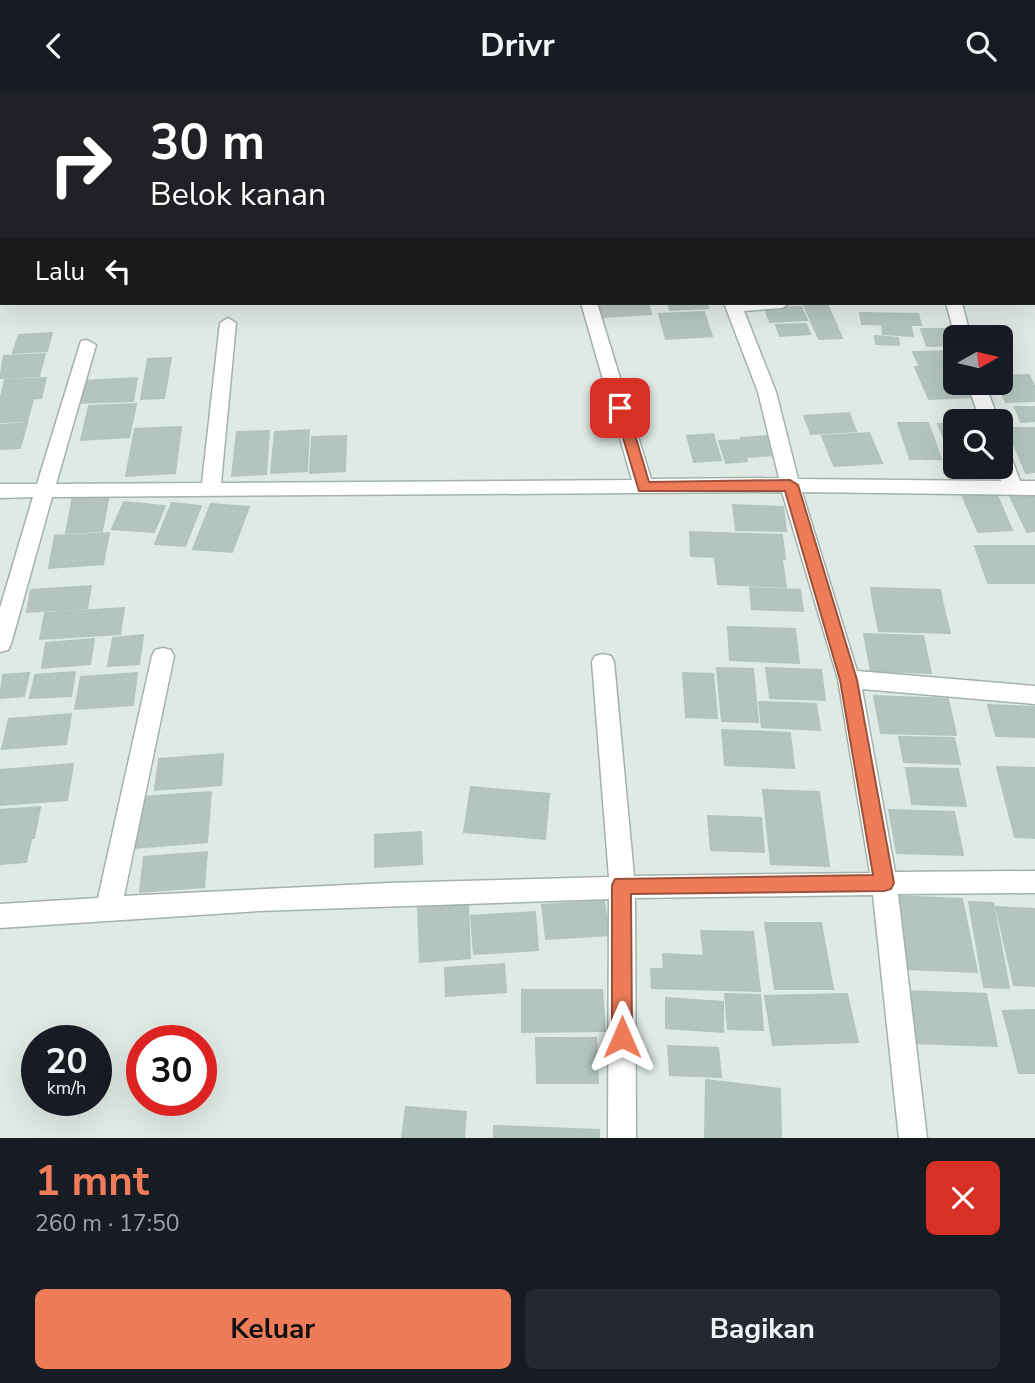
<!DOCTYPE html>
<html lang="id">
<head>
<meta charset="utf-8">
<style>
  body { margin:0; font-family:"Nunito Sans",sans-serif; background:#242831; color:#f1f3f6; height:100vh; display:flex; flex-direction:column; font-size:26px; white-space:nowrap }
  * { box-sizing:border-box; margin:0 }
  p { font-size:23px; color:#9ea1a6 }
  .icon { flex:none; width:38px; height:38px; fill:none; stroke:currentColor; stroke-width:2; stroke-linecap:round; stroke-linejoin:round }
  .map { position:relative; height:1047px; overflow:hidden }
  .drawer { display:flex; flex-direction:column; background:#171b24; flex:1 }
  .drawer>* { flex:none }
  .guide { position:absolute; left:0px; top:0px; width:1036px; height:214px; box-shadow:0 7px 28px #0002; background:#202124; color:#fff; overflow:hidden }
  .needle { width:46px; rotate:82deg }
  .controls { position:absolute; left:943px; top:234px; display:grid; gap:14px }
  .controls a { display:grid; place-items:center; width:70px; height:70px; border-radius:10px; background:#171b24; box-shadow:0 7px 28px #0002; font-size:35px }
  .speed { position:absolute; left:21px; top:934px; display:flex; gap:14px; font-size:35px; font-weight:700; text-align:center }
  .speed>* { display:grid; place-content:center; width:91px; height:91px; border-radius:50%; background:#171b24; box-shadow:0 7px 28px #0002; line-height:1 }
  .speed small { font-size:18px; font-weight:400 }
  .speed .limit { border:10px solid #d22; background:#fff; color:#111 }
  .pin { position:absolute; display:grid; place-items:center; width:60px; height:60px; color:#fff; margin:-30px; border-radius:14px; box-shadow:0 4px 10px #0006 }
  .me { position:absolute; width:77px; margin:-38px; rotate:0deg; stroke-linejoin:round; filter:drop-shadow(0 0 5px #0008) }
  .turn { display:flex; align-items:center; gap:24px; height:147px; padding:0 35px; font-size:32px }
  .turn .icon { width:91px; height:91px; stroke-width:2.5 }
  .turn b { display:block; font-size:49px; line-height:60px }
  .then { display:flex; align-items:center; height:66px; padding:0 35px; background:#0003; gap:14px; font-size:26px }
  .round { display:grid; place-items:center; flex:none; width:74px; height:74px; border-radius:10px; background:#242831 }
  .headline { display:flex; align-items:center; justify-content:space-between; height:119px; padding:0 35px }
  h1 { font-size:42px; font-weight:700; line-height:52px; color:#ef7c59 }
  .cta { display:flex; gap:14px; margin-top:auto; padding:14px 35px }
  .cta a { flex:1; height:80px; border-radius:10px; background:#ef7c59; color:#111; font-size:28px; font-weight:700; line-height:80px; text-align:center }
  .cta a+a { background:#242831; color:#f1f3f6 }
  header { display:flex; justify-content:space-between; align-items:center; height:91px; padding:0 35px; background:#171b24; font-size:32px; font-weight:700 }
  .map>svg:first-child { display:block }
  .building { fill:#b5c5be; stroke:#b2c4bc; stroke-width:2 }
  .lines { fill:none; stroke-linecap:round; stroke-linejoin:round }
  .lane-casing { stroke:#a3b2ac; stroke-width:4 }
  .street-casing { stroke:#a3b2ac; stroke-width:3 }
  .secondary-casing { stroke:#9fb6ad; stroke-width:3 }
  .lane { fill:#fff; fill-rule:evenodd }
  .street { fill:#fff; fill-rule:evenodd }
  .secondary { fill:#fff; fill-rule:evenodd }
  .route { fill:#ef7c59; stroke:#9b513a; stroke-width:2 }
</style>
</head>
<body>
<header><svg class="icon" aria-label="back" viewBox="0 0 24 24"><path d="M15 5l-7 7 7 7"/></svg>Drivr<svg class="icon" aria-label="search" viewBox="0 0 24 24"><circle cx="10" cy="10" r="6"/><path d="M15 15l6 6"/></svg></header>
<div class="map">
<svg width="1035" height="1047" viewBox="0 0 1035 1047">
  <rect width="100%" height="100%" fill="#e0eae5"/>
  <path class="building" d="M598,212H648L651,223L601,226Z
    M668,212H706L708,217L670,219Z
    M827,213L842,247L819,248L804,214Z
    M801,216L807,229L770,231L765,218Z
    M704,221L712,245L666,248L659,223Z
    M860,222L918,223L921,234L862,233Z
    M806,233L810,243L780,245L776,234Z
    M882,235L911,236L913,245L883,243Z
    M921,238H952L956,254L927,255Z
    M52,242L47,260L13,262L19,244Z
    M875,245L898,247L899,254L876,253Z
    M953,260L956,272L919,274L913,261Z
    M45,263L39,285L0,287L4,265Z
    M171,267L164,307L141,308L148,268Z
    M956,274V291L922,292L915,276Z
    M1029,284L1035,297V310L1006,311L997,292H1001V285Z
    M46,287L41,307L0,309L5,289Z
    M137,287L133,310L76,312L82,290Z
    M956,291L964,292L971,306L929,308L922,292Z
    M33,309L27,330L0,331V311Z
    M136,313L129,346L81,349L89,315Z
    M1015,316H1035V330L1021,331Z
    M849,322L856,340L811,343L804,325Z
    M27,332L20,357L0,358V334Z
    M898,332H928L941,368H910Z
    M956,332V362H950L938,333Z
    M181,336L175,382L126,385L135,338Z
    M1007,337H1035V381L1026,382Z
    M309,339L307,380L271,382L275,341Z
    M269,340L266,383L232,385L237,341Z
    M869,342L882,372L834,375L822,345Z
    M713,343L721,369L694,371L687,345Z
    M346,345L345,380L310,382L312,346Z
    M767,345L774,364L747,366L741,347Z
    M740,349L747,370L726,372L719,350Z
    M962,376H999L1001,381L964,382Z
    M1035,399V440L1027,441L1008,400Z
    M995,400L1012,439L978,441L961,401Z
    M109,403L102,440L66,442L73,405Z
    M124,411L165,415L154,441L112,438Z
    M172,412L201,415L185,455L155,453Z
    M211,413L249,416L232,461L193,458Z
    M733,414L783,416L786,440L736,439Z
    M690,441L782,444L785,468L691,465Z
    M109,442L103,473L49,477L55,445Z
    M975,455H1035V492H988Z
    M715,467L782,469L786,496L718,493Z
    M91,495L87,517L27,521L31,499Z
    M750,497L800,499L803,520L752,518Z
    M871,497L940,499L945,523L875,521Z
    M124,517L120,543L40,548L45,522Z
    M875,521L945,523L950,542L879,540Z
    M728,536L795,538L799,572L730,569Z
    M864,543L923,545L931,582L871,580Z
    M143,544L139,573L108,575L113,547Z
    M94,548L90,573L42,577L46,552Z
    M717,577L753,578L758,631L722,630Z
    M766,577L821,579L825,609L770,607Z
    M75,581L71,605L30,607L35,584Z
    M29,582L24,605L0,607L3,584Z
    M137,582L133,614L75,618L81,586Z
    M683,582L713,583L717,627L686,626Z
    M874,605L948,608L956,644L881,642Z
    M759,611L816,613L820,639L762,636Z
    M988,614L1035,616V646L996,645Z
    M71,623L66,653L2,658L9,628Z
    M722,639L790,642L794,677L725,674Z
    M899,646L954,647L960,673L904,671Z
    M223,663L221,694L155,699L159,668Z
    M73,673L67,709L0,714V679Z
    M997,676L1035,677V747L1015,746Z
    M906,677L958,678L966,715L912,713Z
    M471,696L549,703L545,748L464,741Z
    M763,699L819,701L829,775L771,773Z
    M211,701L207,751L134,757L140,706Z
    M40,716L34,747L0,750V719Z
    M889,719L954,721L963,764L897,762Z
    M708,725L761,727L764,761L711,759Z
    M421,741L422,773L375,776V744Z
    M31,749L26,771L0,773V751Z
    M207,761L204,796L140,801L144,766Z
    M893,805L962,808L977,881L905,878Z
    M604,810L609,844L546,848L542,814Z
    M969,811L993,812L1009,897L984,896Z
    M468,813L470,867L420,871L418,816Z
    M996,816L1035,818V895L1014,894Z
    M535,821L538,859L474,863L471,825Z
    M765,832H821L833,898H775Z
    M701,840L753,841L760,900L652,897L651,878H664L663,863L704,865Z
    M504,873L506,901L446,905L445,877Z
    M522,899H602L605,940L522,941Z
    M904,900L986,903L997,955L913,952Z
    M725,903L760,904L763,939L728,938Z
    M847,903L858,951L773,954L765,905Z
    M666,907L723,911V941L666,937Z
    M1035,919V982H1019L1003,920Z
    M536,947H596L598,992H537Z
    M668,955L718,957L721,986L670,984Z
    M706,989L780,998L781,1047H705Z
    M406,1016L466,1021L464,1047H402Z
    M494,1035L599,1039V1047H494Z"/>
  <g class="lines">
    <g class="lane-casing">
      <path id="lane" d="M68,0H76L77,2H67Z
        M449,0H457L458,2H448Z"/>
    </g>
    <g class="street-casing">
      <path id="street" d="M850,0H864L865,2H851Z
        M1034,92H1035V100H1034Z
        M581,212H597L651,388L779,387L758,301L724,212H790L782,217L744,220L776,301L798,388L1001,390L996,376H1001V357L1010,363L1020,390H1035V404L802,401L857,580L1035,595V613L862,598L895,781L1035,780V802L898,803L927,1047H899L873,804L635,807L636,1047H608L609,808L258,820L0,837V813L98,807L152,565L155,559L163,557L171,559L174,565L124,805L388,792L609,786L592,571L595,565L603,563L611,565L614,571L634,785L870,782L838,588L782,401L52,406L11,553L8,559L0,561V517L33,406L0,407V393H37L81,250L87,249L96,254L56,393L202,392L220,232L228,227L236,232L221,392L632,389Z
        M946,212H962L971,247L956,249Z
        M967,292H985L999,331H981Z"/>
    </g>
    <g class="secondary-casing">
      <path id="secondary" d="M728,0H762L726,2Z
        M0,65H2V73H0Z"/>
    </g>
    <use href="#lane" class="lane"/>
    <use href="#street" class="street"/>
    <use href="#secondary" class="secondary"/>
  </g>
  <path class="route" d="M620,313L627,317L649,391L790,389L798,394L857,589L894,792L891,798L884,800L631,803L632,946L629,953L622,956L615,953L612,946V794L615,788L873,784L840,589L785,400H639L614,317Z"/>
</svg>
<div class="controls">
<a><svg class="needle" viewBox="-14 -14 28 28"><path d="M0-13l5 13h-10z" fill="#e53935"/><path d="M0 13l5-13h-10z" fill="#9ea1a6"/></svg></a>
<a><svg class="icon" aria-label="search" viewBox="0 0 24 24"><circle cx="10" cy="10" r="6"/><path d="M15 15l6 6"/></svg></a>
</div>
<div class="speed"><div>20<small>km/h</small></div><div class="limit">30</div></div>
<div class="pin" style="left:620px;top:317px;background:#d93025"><svg class="icon" aria-label="arrive" viewBox="0 0 24 24"><path d="M6 21V4h12l-3 4 3 4H6"/></svg></div>
<svg class="me" style="left:622px;top:946px" viewBox="-20 -20 40 40"><path d="M0-17L14 15 0 8-14 15z" fill="#ef7c59" stroke="#fff" stroke-width="4"/></svg>
<div class="guide">
<div class="turn"><svg class="icon" aria-label="right" viewBox="0 0 24 24"><path d="M7 20v-9h11M14 6l5 5-5 5"/></svg><div><b>30 m</b>Belok kanan</div></div>
<div class="then">Lalu<svg class="icon" aria-label="left" viewBox="0 0 24 24"><path d="M17 20v-9H6M10 6l-5 5 5 5"/></svg></div>
</div>
</div>
<section class="drawer">
<div class="headline"><div><h1>1 mnt</h1><p>260 m · 17:50</p></div><a class="round" style="background:#d93025;color:#fff"><svg class="icon" aria-label="close" viewBox="0 0 24 24"><path d="M6 6l12 12M18 6L6 18"/></svg></a></div>
<div class="cta"><a>Keluar</a><a>Bagikan</a></div>
</section>
</body>
</html>
